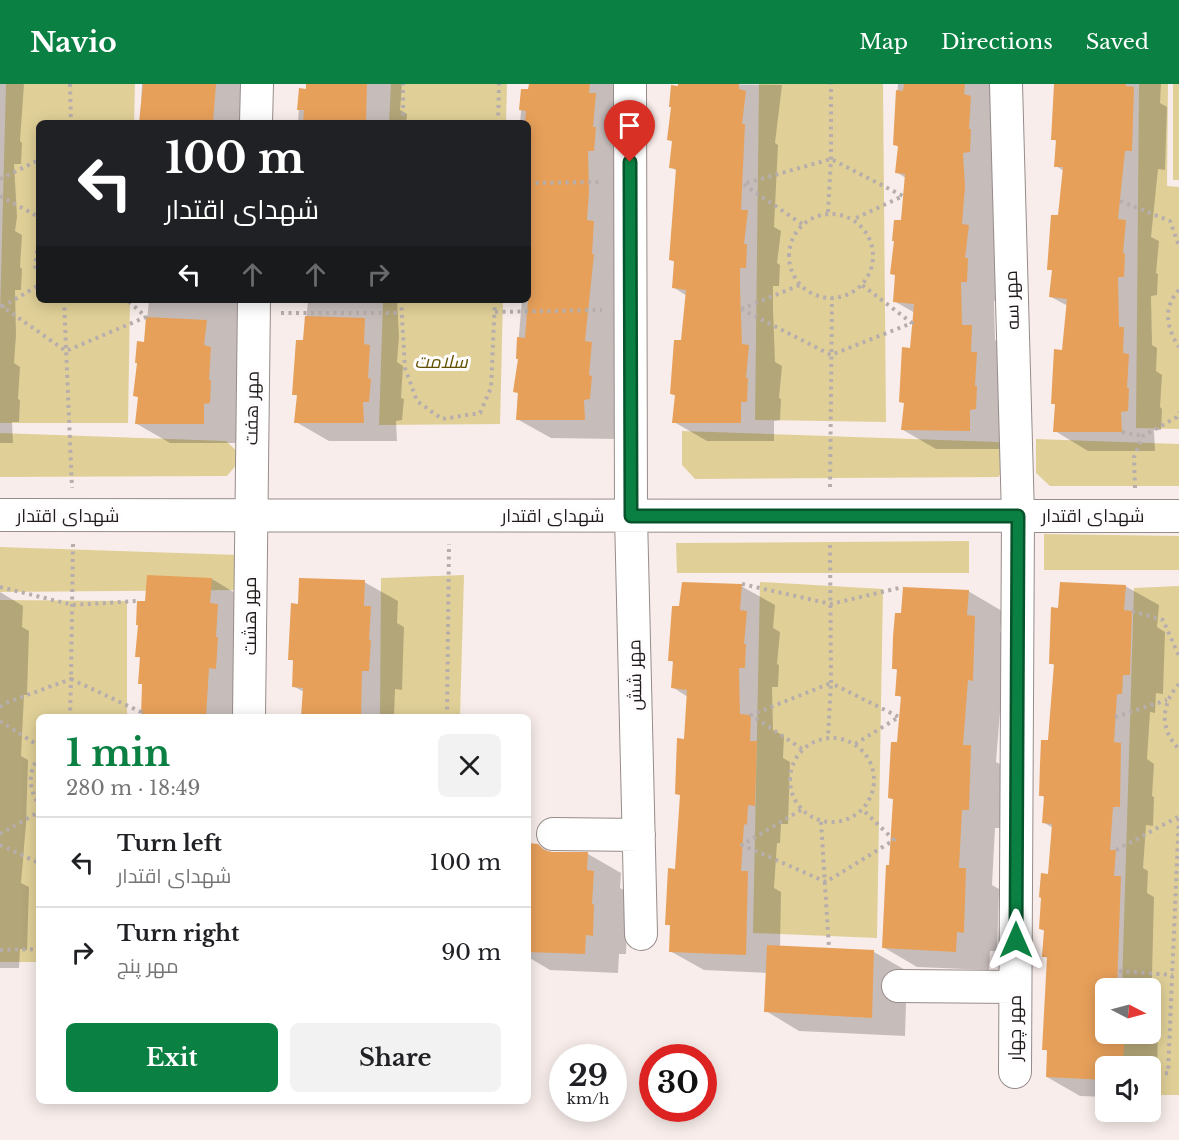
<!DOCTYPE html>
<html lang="en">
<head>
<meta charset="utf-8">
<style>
  body { margin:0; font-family:"Libre Baskerville",Cairo,serif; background:#f2f2f2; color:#202124; height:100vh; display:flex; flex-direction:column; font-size:22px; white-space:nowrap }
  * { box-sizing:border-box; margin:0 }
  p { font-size:20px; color:#757577 }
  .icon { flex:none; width:33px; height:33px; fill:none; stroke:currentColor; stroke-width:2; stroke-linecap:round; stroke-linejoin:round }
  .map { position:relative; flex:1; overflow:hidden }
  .panel { position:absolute; left:36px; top:630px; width:495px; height:390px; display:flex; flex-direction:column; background:#fff; border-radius:9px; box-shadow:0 3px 15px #0003 }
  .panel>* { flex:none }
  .hud { position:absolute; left:36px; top:36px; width:495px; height:183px; border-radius:9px; box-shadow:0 3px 15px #0003; background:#202124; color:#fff; overflow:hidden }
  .needle { width:39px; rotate:96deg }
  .controls { position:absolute; left:1095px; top:894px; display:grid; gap:12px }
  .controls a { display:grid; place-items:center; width:66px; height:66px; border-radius:9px; background:#fff; box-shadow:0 3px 15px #0003; font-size:30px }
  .speed { position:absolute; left:549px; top:960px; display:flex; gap:12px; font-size:30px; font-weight:700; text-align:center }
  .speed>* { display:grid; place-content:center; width:78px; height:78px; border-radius:50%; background:#fff; box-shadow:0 3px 15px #0003; line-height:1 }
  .speed small { font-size:15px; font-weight:400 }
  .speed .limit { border:9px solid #d22; background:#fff; color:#111 }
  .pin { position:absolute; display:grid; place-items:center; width:51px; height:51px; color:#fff; margin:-62px -26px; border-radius:50% 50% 50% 0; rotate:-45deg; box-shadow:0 0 6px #0007 }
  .pin .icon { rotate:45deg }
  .me { position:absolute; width:66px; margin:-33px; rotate:0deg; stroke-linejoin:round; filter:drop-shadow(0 0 4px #0008) }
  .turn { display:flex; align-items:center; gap:21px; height:126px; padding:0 30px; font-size:27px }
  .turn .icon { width:78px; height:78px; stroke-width:2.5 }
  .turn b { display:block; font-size:42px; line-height:51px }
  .lanes { display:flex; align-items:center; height:57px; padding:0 30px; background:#0003; justify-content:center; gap:30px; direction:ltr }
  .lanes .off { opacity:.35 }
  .round { display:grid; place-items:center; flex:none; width:63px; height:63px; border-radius:9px; background:#f2f2f2 }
  .summary { display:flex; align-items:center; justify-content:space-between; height:102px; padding:0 30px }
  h1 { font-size:36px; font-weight:700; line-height:45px; color:#0b8043 }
  .action { display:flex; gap:12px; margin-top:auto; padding:12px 30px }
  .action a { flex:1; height:69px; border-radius:9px; background:#0b8043; color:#fff; font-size:24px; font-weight:700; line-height:69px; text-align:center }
  .action a+a { background:#f2f2f2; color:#202124 }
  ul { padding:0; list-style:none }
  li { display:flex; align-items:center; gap:18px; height:90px; padding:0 30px; border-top:2px solid #e0e0e0 }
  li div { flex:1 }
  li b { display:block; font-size:22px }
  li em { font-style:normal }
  header { display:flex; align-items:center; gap:36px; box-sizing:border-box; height:84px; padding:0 30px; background:#0b8043; color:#fff }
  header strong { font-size:28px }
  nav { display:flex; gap:33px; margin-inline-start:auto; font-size:21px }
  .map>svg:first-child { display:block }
  .green { fill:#e0d098 }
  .shadow { fill:#0003; fill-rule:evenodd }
  .building { fill:#e7a05a }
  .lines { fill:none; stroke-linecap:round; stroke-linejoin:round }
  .minor-casing { stroke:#968c8a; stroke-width:34 }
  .path { stroke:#b7aeac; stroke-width:4; stroke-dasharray:3 4.5; stroke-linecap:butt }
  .minor { stroke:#fff; stroke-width:32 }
  .route-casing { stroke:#07532c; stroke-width:15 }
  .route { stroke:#0b8043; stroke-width:10 }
  .labels { text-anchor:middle; stroke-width:6; stroke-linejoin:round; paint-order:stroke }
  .street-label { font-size:18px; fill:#201d1c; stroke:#fefcfc }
  .park-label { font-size:18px; font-style:italic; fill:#625000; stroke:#fefcfc }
</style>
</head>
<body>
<header>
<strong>Navio</strong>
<nav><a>Map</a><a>Directions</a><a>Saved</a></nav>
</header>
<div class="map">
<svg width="1179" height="1056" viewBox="0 0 1179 1056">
  <rect width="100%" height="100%" fill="#f8edea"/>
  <path class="green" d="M6,0H135L134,39H39V216H130L128,339H0V230Z
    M391,0H507L506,39H389Z
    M759,0H883L886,338L755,336Z
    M1139,0H1168L1167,102L1179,103V345L1136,344Z
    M1173,0H1179V96H1173Z
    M383,216H503L500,340L379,341Z
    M682,347L998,358L1015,375L998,393L695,395L682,381Z
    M0,349L226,357L243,373L227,392L0,393Z
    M1036,355L1179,360V402H1050L1036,389Z
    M1044,450L1179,452V486H1044Z
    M969,457V489H677L676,459Z
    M0,463L239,471V506L0,508Z
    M464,491L460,633H380L381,494Z
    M760,498L883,505L877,854L753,849Z
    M1179,502V1011H1151L1150,982H1120L1121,950H1150V904H1122L1134,504Z
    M0,516L127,517V633H39V878H0Z"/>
  <path class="shadow" d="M0,0H24L20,57L22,59L21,80H14L17,133L15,147L22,151L20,183L22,185L21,206H15L16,251L14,279L20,283L18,315L20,316L19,338H12L13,359H0Z
    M142,0H244L248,39H140Z
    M308,0H402L400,26L407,30L406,39H298L300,6H307Z
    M530,0H624L618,355L551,354L517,335L519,276L517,274L522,216H528V132L532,93L528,90V39H520L523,6L530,7Z
    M680,0L782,1L775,59L778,61L774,143L781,147L777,179L780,181L779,202H773V225L775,278L782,282L779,314L781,315L780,336L774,337V357H707L674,338L676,312L672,310L682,258L687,212L673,203L675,178L671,176L677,87L671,83L673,58L669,55Z
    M888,0H990L999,5L1000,216L994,217L995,256L1005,262L1003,365H936L903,346L905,320L901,317L911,266L915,229L894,217L896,192L892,189L903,138L906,94L896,88L899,63L894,60L898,0Z
    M1062,0H1161L1160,19L1167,23L1165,86L1158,85L1151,153L1159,157L1156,189L1158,190L1157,211L1151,212L1152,261L1157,264L1156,287L1162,291L1160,323L1162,325L1161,346H1154L1155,367H1088L1055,347L1057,322L1053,319L1063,267L1068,222L1051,213L1053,187L1049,185L1059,133L1064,87L1056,82L1058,58L1053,55Z
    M149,216H241L237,359H170L137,340L139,314L135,311L145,260Z
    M306,216H397L399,252L397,278L403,282L401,314L404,315L402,336L396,337L397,357H329L296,338L298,312L294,310L304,258L308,217Z
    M212,495L245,515L241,633H142L144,601L140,599L142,575L137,572L146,519Z
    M364,498L398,517L397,539L404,543L402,606L395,605L394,633H302L304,608L293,602L295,578L290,575L299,521Z
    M741,502L775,521L773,544L780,548L777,580L779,581L778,603H772L773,646L784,652L783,674L790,678L788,740H781L780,759H777L774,804L781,808L780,863L874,868L907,887L905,952L799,947L766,927L767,889L704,886L670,867L672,843L667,840L676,786L681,712L676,709L685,656L688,613L672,603L674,579L670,576L681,524Z
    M1125,502L1159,521L1157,543L1165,548L1163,610L1156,609L1155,629L1150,628L1147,675L1154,680L1152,712L1154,713L1153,742L1146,741L1143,784L1148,787L1147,809L1154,813L1151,930L1158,934L1157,996H1150V982H1106V1013L1080,1012L1047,993L1049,968L1044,965L1049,875L1043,872L1045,847L1040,845L1050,791L1053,744L1043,738L1045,714L1041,711L1049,657L1055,582L1051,579L1060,526ZM1106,904H1150V950H1106Z
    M968,507L1002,527L1000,548L1008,553L1006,615H1001L996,678L1004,682L1002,744H995L992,801L999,805L997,867H990L989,886L917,883L883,863L895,716L890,714L899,660L902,614L897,611L898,587L894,584L903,531Z
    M0,508L23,522L22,543L29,547L27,611H24L21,672L28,676L26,740L21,799L29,803L27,866L20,865L19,884H0Z
    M528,760L537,761L553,770H588L621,789L620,804L627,808V841L626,870H619L618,889L550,886L528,873Z"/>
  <path class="building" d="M143,0H216L213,39H139Z
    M306,0H367L366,39H303L304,26H297L299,4L306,5Z
    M529,0H590L589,9H596L593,43H596L594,67H588L589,108L587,136L594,137L592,170H594L585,257L592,258L589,291L592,292L590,315L584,316L585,336H516L518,309L513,308L518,275H516L517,253L525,254L528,216V118L531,88H528V39H525L526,27L519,26L521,5H528Z
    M678,0H739V5L746,7L742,40H745L741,126H748L744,160H747L746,184H740V205L742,260L749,261L746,294H748L747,318H741V339H672L675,311L670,310L674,256H681L686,206L672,204L674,177L669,176L676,85L669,84L672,57L667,56L671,23H669L671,1L678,2Z
    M904,0H965L964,10L971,12L969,45H971L970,68L963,69L965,103L962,140L969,141L965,174H968L967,198H961L962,241H972L971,268H977L975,302H977L976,325L970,326V347L901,346L904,319L899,318L902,263L910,264L914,220L893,218L895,191L890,190L894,157H892L894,136H901L905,90L895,89L898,62L893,61L896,6L903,7Z
    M1054,0H1126V2L1134,3L1132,67H1125L1118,135L1126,136L1123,169L1125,170L1124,193H1118L1119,243H1124L1123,269L1129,270L1127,304H1129L1128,327L1121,328L1122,348H1053L1055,320H1051L1054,265L1062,266L1067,215L1049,213L1052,186H1047L1051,131H1058L1063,83H1054L1056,56H1051Z
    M305,232L365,234L364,260L370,261L368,294L371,295L369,318H363L364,339H294L297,311H292L296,256H303Z
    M146,233L207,236L204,261L211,263L209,296H211L210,319L204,320V340H135L138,313L133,312L137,279H135L137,257L144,258Z
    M147,491L212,494L210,519L218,520L216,553H218L216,585L209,584L206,633H141L142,600H138L140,573H135L138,541H136L137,517H145Z
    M299,494L365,496L364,522H371L369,556H371L369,587H362L361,633H301L303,604L292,603L293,576H288L291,519L298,520Z
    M682,498L742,500L740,526L747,527L744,560H746L745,584H739L740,630L751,631L750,657H757L755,722L748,721L747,741L744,740L741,787H748L746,871L669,868L670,841H665L668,784L675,785L680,711L675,710L677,654L684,655L687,606L671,604L673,577H668L672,522H679Z
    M1060,498L1126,501L1124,526L1132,527L1130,591H1123L1122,610H1117L1114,658L1121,659L1120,723H1113L1110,766H1116L1114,792H1121L1117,904H1106V950H1125L1123,978L1116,977V982H1106V996L1046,993L1047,966H1042L1047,873H1042L1044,846L1039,845L1041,814L1039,813L1041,789L1048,790L1052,740L1042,739L1044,712H1039L1040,680L1041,656H1048L1050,630L1054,580H1049L1051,523L1058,524Z
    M903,503L969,506L967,531L975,532L973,597L968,596L963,661H971L969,726H962L959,784H966L964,849L957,848L956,868L882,864L886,781H889L893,715L888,714L891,658H897L901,612H895L897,585H892L893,553L895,529H901Z
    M528,759L538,760L544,766L552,768H588L587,786L594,787L592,820H594L593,852L586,851L585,870L528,868Z
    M767,861L874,866L872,934L764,928Z"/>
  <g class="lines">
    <g class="minor-casing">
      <path id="minor" d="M630,0L631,432L641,850
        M1006,0L1018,432L1015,988
        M256,39L257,0
        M0,431L1179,432
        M249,633L254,216
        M553,750L639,751
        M898,902L1015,903"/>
    </g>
    <path class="path" d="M70,0L71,39
      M403,39V0
      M498,39L499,0
      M0,95L39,76
      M528,99L602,98
      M0,112L39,133
      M1120,117L1170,137L1179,162
      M828,128L831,75V0
      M789 172a42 42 0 1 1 84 0a42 42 0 1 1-84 0Z
      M802,140L743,100L831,75L903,112L854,135
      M39,152L35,182L39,192
      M1179,206C1162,224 1167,245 1179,263
      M64,216L72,404
      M401,216L405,284L417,317L442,335L480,329L491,304L495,216
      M0,221L66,267L146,233L127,216
      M2,223L39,201
      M741,225L831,271L912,239L862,201
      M741,225L800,201
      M495,228L602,226
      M281,229H401
      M1122,348L1143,352
      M830,403L832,214
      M1135,404L1134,373L1143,352L1177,333L1179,328
      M73,460L71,595L141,628L135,633
      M830,461L831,599L899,633L855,660
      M742,500L831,520L903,503
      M0,503L73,521L137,517
      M1132,527L1163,536L1179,572
      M1179,600C1161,620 1159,645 1179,665
      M0,623L8,618L71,595L70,633
      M447,633L449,460
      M1115,633L1167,616
      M0,637L39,662
      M790 696a42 42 0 1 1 84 0a42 42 0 1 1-84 0Z
      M802,665L751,631L831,599L828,653
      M39,672C27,691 29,703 39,722
      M801,726L742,761L826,798L894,756L863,726
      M821,738L829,864
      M0,750L39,728
      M0,761L39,779
      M1116,766L1178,733
      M0,866L39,865
      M1119,887L1173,891
      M1150,991L1168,989L1179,731"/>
    <use href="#minor" class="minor"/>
  </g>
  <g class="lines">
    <g class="route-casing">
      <path id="route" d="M630,78L631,432H1018L1016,856"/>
    </g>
    <use href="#route" class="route"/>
  </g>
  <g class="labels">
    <g class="street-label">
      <text transform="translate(1012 216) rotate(-92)" y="6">مهر سه</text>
      <text transform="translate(252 324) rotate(-89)" y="6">مهر هفت</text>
      <text x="68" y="438">شهدای اقتدار</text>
      <text x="553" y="438">شهدای اقتدار</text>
      <text x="1093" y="438">شهدای اقتدار</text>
      <text transform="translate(250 532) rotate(-90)" y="6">مهر هشت</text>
      <text transform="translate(635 591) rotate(-91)" y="6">مهر شش</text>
      <text transform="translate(1015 944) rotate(-90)" y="6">مهر چهار</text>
    </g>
    <g class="park-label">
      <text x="441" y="284">سلامت</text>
    </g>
  </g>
</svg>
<div class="controls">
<a><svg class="needle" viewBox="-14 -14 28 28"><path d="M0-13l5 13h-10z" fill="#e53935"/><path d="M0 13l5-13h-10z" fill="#757577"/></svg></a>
<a><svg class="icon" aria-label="sound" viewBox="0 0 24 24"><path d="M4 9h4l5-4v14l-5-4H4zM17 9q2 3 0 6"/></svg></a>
</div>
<div class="speed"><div>29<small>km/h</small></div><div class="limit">30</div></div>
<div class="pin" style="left:630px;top:78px;background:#d93025"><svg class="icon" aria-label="arrive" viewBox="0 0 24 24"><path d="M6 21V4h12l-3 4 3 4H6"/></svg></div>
<svg class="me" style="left:1016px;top:856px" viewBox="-20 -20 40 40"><path d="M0-17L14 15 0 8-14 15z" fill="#0b8043" stroke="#fff" stroke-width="4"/></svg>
<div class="hud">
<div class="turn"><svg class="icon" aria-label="left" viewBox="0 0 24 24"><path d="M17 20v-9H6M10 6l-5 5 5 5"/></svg><div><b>100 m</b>شهدای اقتدار</div></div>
<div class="lanes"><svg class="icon" aria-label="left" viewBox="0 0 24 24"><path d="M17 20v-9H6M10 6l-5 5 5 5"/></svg><svg class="icon off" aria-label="ahead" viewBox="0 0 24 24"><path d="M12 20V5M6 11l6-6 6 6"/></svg><svg class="icon off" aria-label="ahead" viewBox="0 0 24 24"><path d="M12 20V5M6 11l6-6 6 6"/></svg><svg class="icon off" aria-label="right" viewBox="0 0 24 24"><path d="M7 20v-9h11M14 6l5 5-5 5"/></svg></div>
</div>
<section class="panel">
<div class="summary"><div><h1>1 min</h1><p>280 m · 18:49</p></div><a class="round"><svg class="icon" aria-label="close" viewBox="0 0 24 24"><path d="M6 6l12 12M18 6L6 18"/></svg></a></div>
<ul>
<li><svg class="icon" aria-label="left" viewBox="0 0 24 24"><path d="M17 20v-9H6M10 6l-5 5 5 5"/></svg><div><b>Turn left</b><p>شهدای اقتدار</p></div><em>100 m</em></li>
<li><svg class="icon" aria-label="right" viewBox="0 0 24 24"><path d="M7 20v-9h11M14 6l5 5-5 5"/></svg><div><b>Turn right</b><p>مهر پنج</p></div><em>90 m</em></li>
</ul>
<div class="action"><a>Exit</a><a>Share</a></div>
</section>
</div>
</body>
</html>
